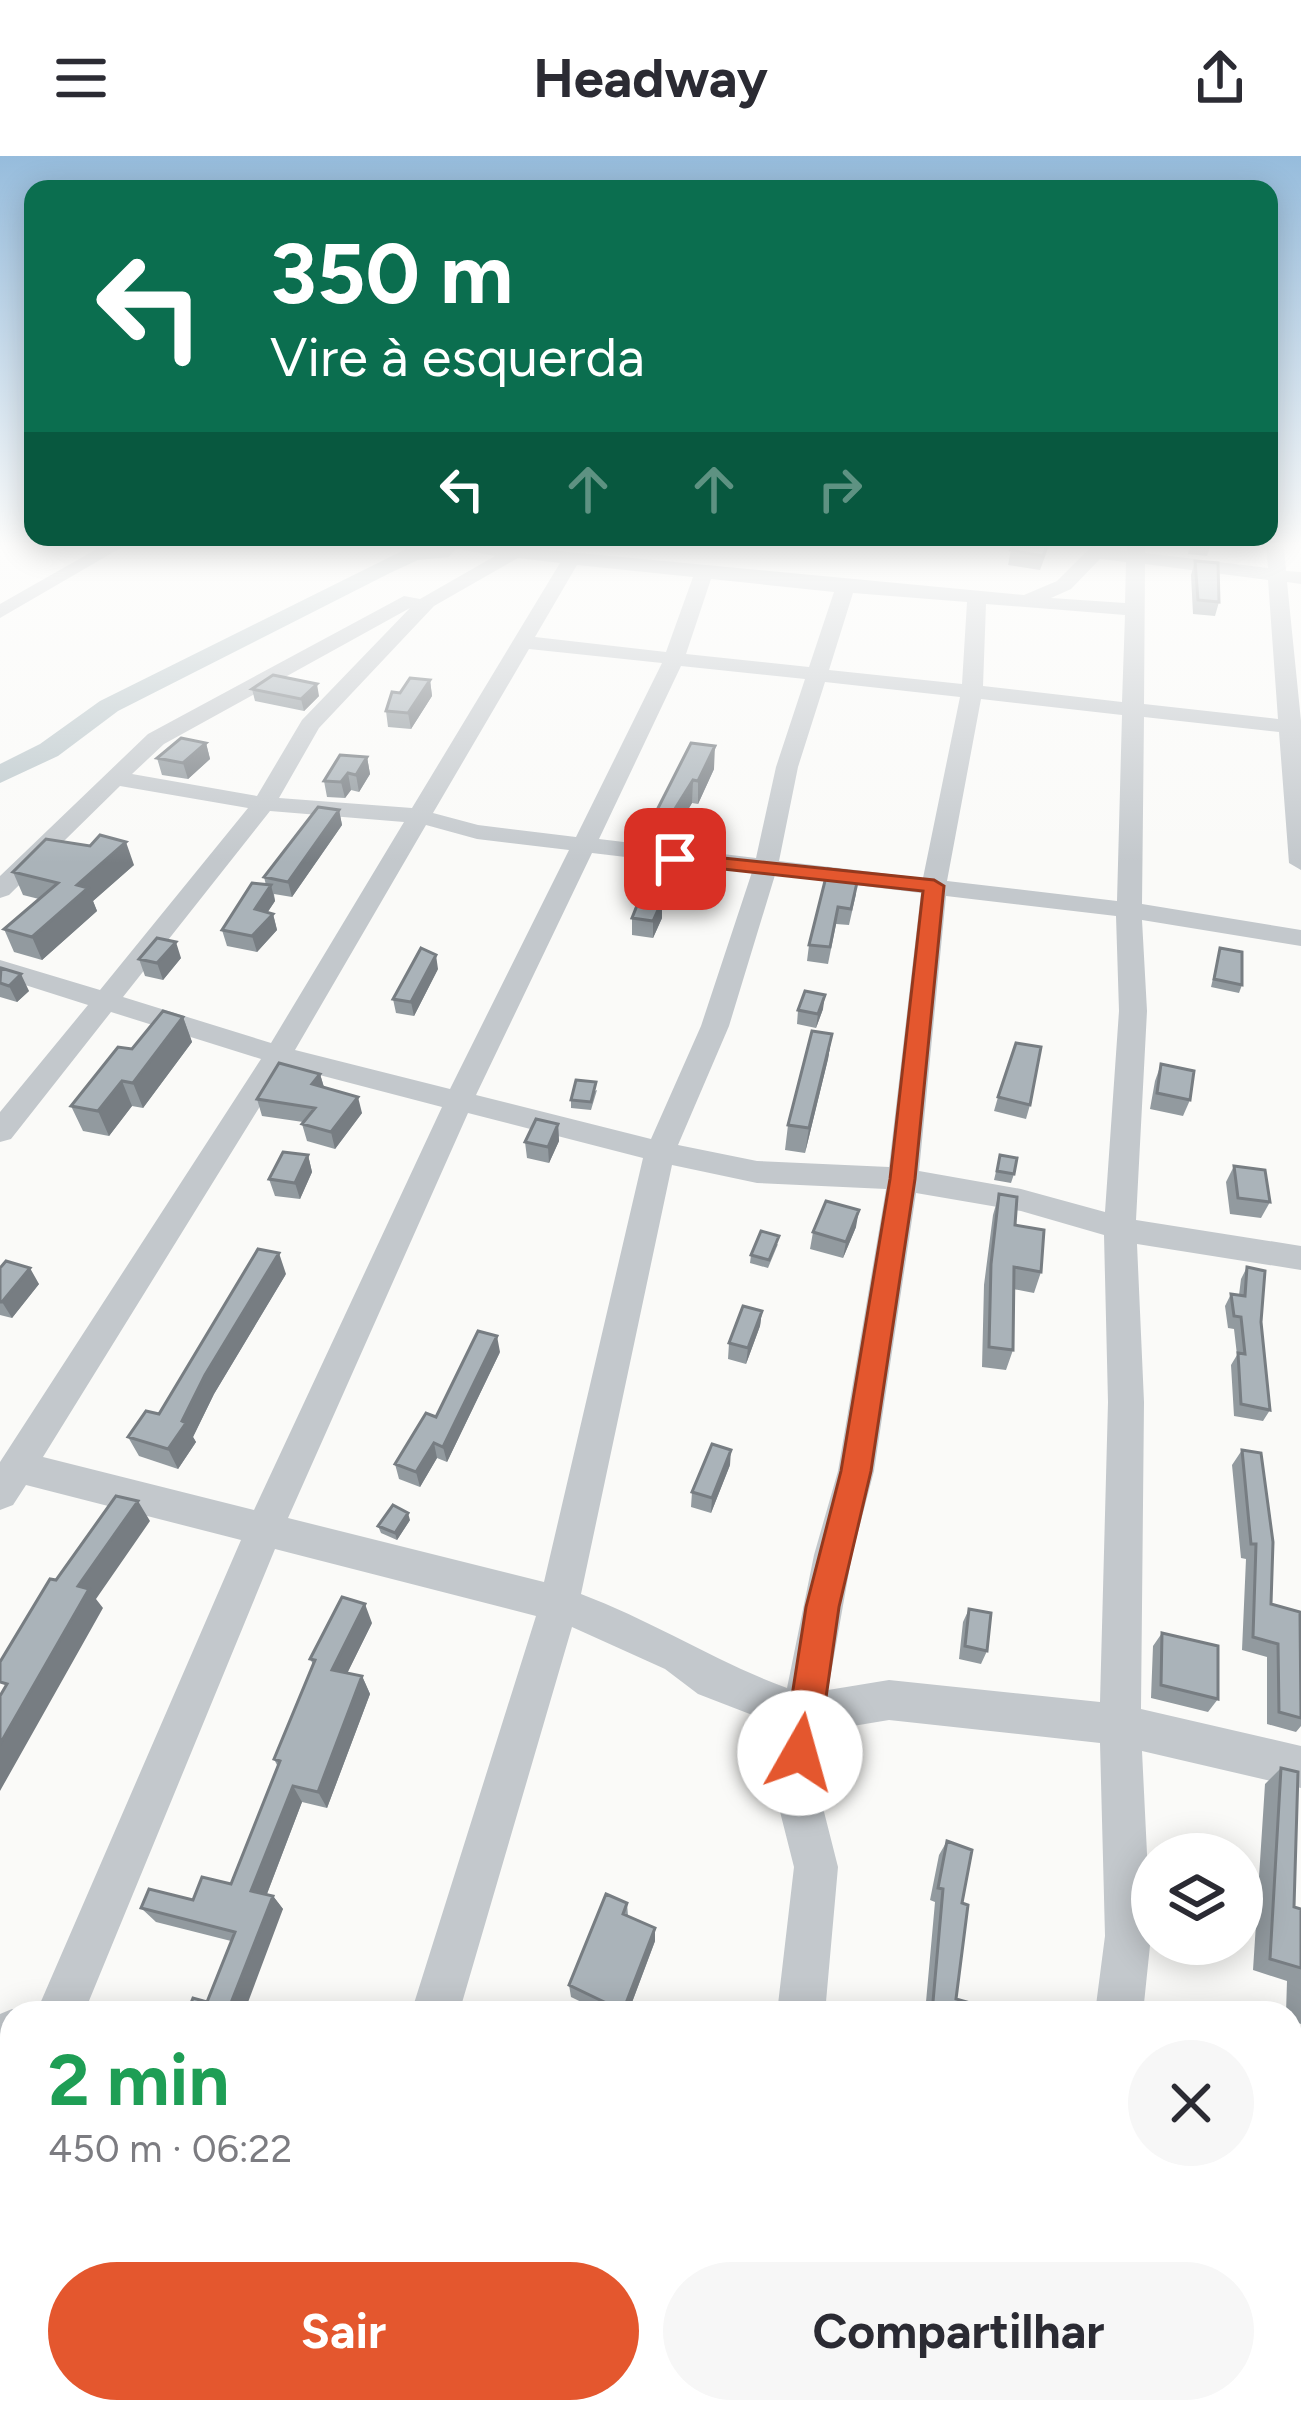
<!DOCTYPE html>
<html lang="pt">
<head>
<meta charset="utf-8">
<style>
  body { margin:0; font-family:Figtree,sans-serif; background:#f7f7f7; color:#2b2b33; height:100vh; display:flex; flex-direction:column; font-size:45px; white-space:nowrap }
  * { box-sizing:border-box; margin:0 }
  p { font-size:39px; color:#7c7c81 }
  .icon { flex:none; width:66px; height:66px; fill:none; stroke:currentColor; stroke-width:2; stroke-linecap:round; stroke-linejoin:round }
  .map { position:relative; flex:1; overflow:hidden }
  .details { position:absolute; left:0px; top:1845px; width:1302px; height:423px; display:flex; flex-direction:column; background:#fff; border-radius:36px 36px 0 0; box-shadow:0 6px 30px #0003 }
  .details>* { flex:none }
  .guide { position:absolute; left:24px; top:24px; width:1254px; height:366px; border-radius:24px; box-shadow:0 6px 30px #0003; background:#0b6e4f; color:#fff; overflow:hidden }
  .tools { position:absolute; left:1131px; top:1677px; display:grid; gap:24px }
  .tools a { display:grid; place-items:center; width:132px; height:132px; border-radius:50%; background:#fff; box-shadow:0 6px 30px #0003; font-size:60px }
  .pin { position:absolute; display:grid; place-items:center; width:102px; height:102px; color:#fff; margin:-51px; border-radius:24px; box-shadow:0 6px 18px #0006 }
  .me { position:absolute; width:132px; margin:-66px; rotate:7deg; stroke-linejoin:round; filter:drop-shadow(0 0 9px #0008) }
  .turn { display:flex; align-items:center; gap:42px; height:252px; padding:0 48px; font-size:54px }
  .turn .icon { width:156px; height:156px; stroke-width:2.5 }
  .turn b { display:block; font-size:84px; line-height:102px }
  .lanes { display:flex; align-items:center; height:114px; padding:0 48px; background:#0003; justify-content:center; gap:60px; direction:ltr }
  .lanes .off { opacity:.35 }
  .round { display:grid; place-items:center; flex:none; width:126px; height:126px; border-radius:63px; background:#f7f7f7 }
  .headline { display:flex; align-items:center; justify-content:space-between; height:204px; padding:0 48px }
  h1 { font-size:72px; font-weight:700; line-height:90px; color:#1e9e55 }
  .cta { display:flex; gap:24px; margin-top:auto; padding:24px 48px }
  .cta a { flex:1; height:138px; border-radius:72px; background:#e4572e; color:#fff; font-size:48px; font-weight:700; line-height:138px; text-align:center }
  .cta a+a { background:#f7f7f7; color:#2b2b33 }
  header { display:flex; justify-content:space-between; align-items:center; height:156px; padding:0 48px; background:#fff; font-size:54px; font-weight:700 }
  .map>svg:first-child { display:block }
  .lines { fill:none; stroke-linecap:round; stroke-linejoin:round }
  .river { fill:#bbc7cb; fill-rule:evenodd }
  .minor { fill:#c3c8cc; fill-rule:evenodd }
  .wall { fill:#929a9f }
  .shaded-wall { fill:#777d82 }
  .building { fill:#aab3b9; stroke:#777d82; stroke-width:3 }
  .route { fill:#e4572e; stroke:#94391e; stroke-width:3 }
</style>
</head>
<body>
<header><svg class="icon" aria-label="menu" viewBox="0 0 24 24"><path d="M4 6h16M4 12h16M4 18h16"/></svg>Headway<svg class="icon" aria-label="share" viewBox="0 0 24 24"><path d="M12 15V3M7 8l5-5 5 5M5 13v7h14v-7"/></svg></header>
<div class="map">
<svg width="1301" height="2267" viewBox="0 0 1301 2267">
  <rect width="100%" height="100%" fill="#fafaf8"/>
  <g class="lines">
    <path class="river" d="M458,390L449,401L418,404L390,417L118,555L58,600L0,627V608L40,588L100,545L406,393Z"/>
    <path class="minor" d="M102,390H124L0,462V448Z
      M444,390L516,391L1024,439L1057,425L1092,390L1127,395V390H1145V397L1268,412L1266,390H1284L1286,415L1301,416V428L1287,426L1301,565V714L1289,707L1279,576L1144,561L1142,748L1301,774V790L1142,764L1147,855L1136,1064L1301,1090V1114L1137,1088L1144,1246L1141,1553L1301,1590V1632L1142,1595L1151,1780L1143,1857H1095L1105,1780L1100,1587L889,1564L823,1575L819,1636L838,1711L825,1857H777L794,1711L775,1636L781,1570L698,1538L665,1513L572,1471L459,1857H411L536,1460L275,1393L84,1857H36L241,1384L26,1329L13,1349L0,1354V1306L261,903L111,856L11,983L0,986V956L88,849L0,821V804L100,834L248,652L120,630L9,739L0,742V720L148,578L404,440L420,443L495,400ZM518,402L560,407L412,652L279,642L319,572L434,450ZM1100,403L1126,406L1125,447L1051,442L1071,433ZM1145,408L1268,424L1278,563L1144,548ZM577,409L693,421L666,496L535,481ZM711,423L834,436L809,511L686,498ZM853,437L967,446L962,528L829,514ZM986,448L1125,459L1122,546L983,530ZM410,452L302,564L257,640L132,618L164,588ZM529,493L662,507L576,681L478,669L433,657ZM681,510L805,523L776,611L756,702L599,683ZM825,526L960,541L923,722L779,705L798,611ZM981,543L1122,559L1117,745L947,725ZM270,655L404,666L271,887L123,841ZM426,669L477,683L569,694L450,933L295,894ZM592,697L752,716L701,870L651,983L476,939ZM775,719L921,737L889,1011L757,1005L678,989L729,870ZM946,740L1116,760L1119,855L1105,1056L1021,1033L919,1015ZM285,910L442,951L254,1354L43,1301ZM468,957L643,1002L544,1426L288,1362ZM672,1009L757,1027L886,1033L838,1315L814,1399L787,1532C716,1506 653,1465 581,1438ZM916,1037L1021,1055L1104,1079L1108,1246L1100,1546L889,1524L828,1534L852,1399L874,1315Z
      M12,1853L21,1857H12V1905L0,1910V1858Z
      M12,1981V2058L0,2063V1986Z
      M0,2199L12,2204V2256H23L12,2260L0,2255Z
      M48,2256H133L138,2267H53Z
      M287,2256H343L340,2267H284Z
      M732,2256H788L787,2267H731Z
      M1052,2256H1108V2267H1052Z"/>
  </g>
  <path class="wall" d="M1049,390L1040,414L1008,409L1011,394Z
    M1190,390H1210L1207,400L1188,398Z
    M1195,405L1219,446L1215,460L1193,458L1191,419Z
    M430,524L432,540L411,573L388,571L386,555L400,537Z
    M252,533L319,540L304,555L255,545Z
    M206,587L210,603L188,623L162,619L157,602Z
    M691,587L714,613L698,648L692,647L668,687L653,685V662Z
    M367,601L370,618L359,636L351,634L345,642L327,641L324,625Z
    M339,654L342,669L292,741L274,738L275,745L267,757L273,758L277,774L257,796L227,790L222,774L266,729L264,721Z
    M134,709L93,745L97,755L42,804L14,796L4,773L39,743L23,739L13,716Z
    M846,720L856,738L849,769L836,768L828,808L807,805L809,789Z
    M662,745V762L653,782L632,779V762Z
    M1220,792L1242,829L1239,837L1211,831Z
    M181,802L163,824L145,820L139,803Z
    M0,813L29,835L17,846L0,841Z
    M438,813L414,860L396,857L393,843Z
    M823,853L816,872L797,868L798,854Z
    M183,861L192,886L143,952L132,950L109,980L83,975L71,950L132,893Z
    M832,878L828,903L805,997L785,994L788,969Z
    M1161,908L1190,944L1183,960L1150,953L1155,925Z
    M320,918L324,931L362,957L335,993L307,985L302,968L303,966L262,960L257,943Z
    M597,934L591,954L571,952V944Z
    M998,941L1030,949L1026,963L994,955Z
    M558,968L559,985L549,1007L527,1002L525,986Z
    M308,999L312,1016L300,1043L275,1040L269,1023Z
    M1000,999L1014,1018L1011,1027L994,1024Z
    M1234,1010L1270,1046L1261,1062L1230,1058L1226,1026Z
    M999,1038L1041,1116L1034,1137L1013,1133V1194L1006,1214L982,1211L984,1129L993,1059Z
    M856,1071L843,1102L810,1093L813,1076Z
    M778,1088L768,1112L750,1107L751,1099Z
    M1247,1111L1261,1166L1270,1254L1263,1265L1234,1260L1231,1209L1237,1199L1234,1173L1228,1172L1225,1150L1231,1138L1239,1139L1241,1123Z
    M0,1112L39,1128L12,1162L0,1159Z
    M286,1118L214,1238L193,1281L196,1286L178,1313L139,1300L128,1281L159,1258Z
    M762,1155L760,1170L746,1208L728,1203L729,1187Z
    M500,1196L447,1306L437,1302L420,1331L399,1323L395,1308L436,1261Z
    M1242,1294L1271,1448L1301,1467V1570L1296,1576L1267,1568V1501L1242,1494L1246,1403L1241,1402L1232,1309Z
    M730,1309L711,1357L691,1351L692,1336Z
    M410,1364L397,1384L381,1377L378,1370Z
    M969,1453L987,1495L981,1508L959,1503L963,1466Z
    M372,1467L347,1517L362,1520L370,1538L327,1652L302,1646L267,1738L273,1740L283,1753L207,1846L231,1785L156,1766L141,1752L193,1744L231,1728L278,1611L274,1603L313,1508L310,1503Z
    M1162,1477L1218,1543L1208,1556L1151,1542L1153,1490Z
    M1281,1612L1294,1751L1301,1753V1868L1290,1864V1857H1286L1287,1825L1253,1814L1265,1628Z
    M947,1685L962,1747L956,1843L984,1857H925L935,1746L930,1744L939,1699Z
    M627,1747L628,1760L655,1772V1785L628,1857H604L571,1841L569,1829Z
    M887,2256H923L922,2267H886Z"/>
  <path class="shaded-wall" d="M430,524L432,540L411,573L408,557Z
    M317,528L319,540L304,555L301,543Z
    M206,587L210,603L188,623L183,607Z
    M715,590L714,613L698,648V625Z
    M367,601L370,618L359,636L356,619Z
    M348,617L351,634L345,642L341,626Z
    M693,624L692,647L668,687V664Z
    M339,654L342,669L292,741L288,726Z
    M126,686L134,709L93,745L97,755L42,804L32,781L77,729Z
    M271,729L275,745L259,769L255,753Z
    M662,745V762L653,782V765Z
    M273,758L277,774L257,796L252,780Z
    M176,786L181,802L163,824L157,807Z
    M436,799L438,813L414,860L411,846Z
    M21,818L29,835L17,846L9,830Z
    M825,839L823,853L816,872L818,858Z
    M183,861L192,886L143,952L133,927Z
    M832,878L828,903L805,997L809,972Z
    M320,918L325,935L312,928Z
    M122,925L132,950L109,980L98,955Z
    M358,941L362,957L335,993L331,976Z
    M558,968L559,985L549,1007L548,991Z
    M308,999L312,1016L300,1043L295,1027Z
    M859,1054L856,1071L843,1102L846,1086Z
    M279,1097L286,1118L214,1238L193,1281L196,1286L178,1313L168,1293L205,1219Z
    M30,1112L39,1128L12,1162L2,1146Z
    M762,1155L760,1170L746,1208L748,1192Z
    M497,1180L500,1196L447,1306L443,1291Z
    M434,1287L437,1302L420,1331L416,1316Z
    M731,1294L730,1309L711,1357L712,1342Z
    M138,1345L150,1365L96,1443L103,1452L0,1635V1588L78,1430Z
    M408,1357L410,1364L397,1384L395,1377Z
    M365,1448L372,1467L340,1532L332,1514Z
    M362,1520L370,1538L327,1652L318,1636Z
    M293,1630L302,1646L263,1748L251,1735Z
    M273,1740L283,1753L244,1857H227Z
    M655,1772V1785L628,1857H623Z"/>
  <path class="building" d="M1013,390H1047L1043,400L1011,394Z
    M1195,405L1218,407L1219,446L1198,444Z
    M273,519L317,528L301,543L252,533Z
    M410,522L430,524L408,557L386,555L392,536L400,537Z
    M181,582L206,587L183,607L157,602Z
    M691,587L715,590L698,625L693,624L668,664L653,662Z
    M340,599L367,601L356,619L348,617L341,626L324,625Z
    M318,651L339,654L288,726L264,721Z
    M100,679L126,686L77,729L88,732L32,781L4,773L58,727L13,716L46,683L90,690Z
    M828,713L846,715L845,720L858,722L851,753L838,751L830,791L809,789Z
    M252,727L271,729L255,753L273,758L252,780L222,774Z
    M640,742L662,745L653,765L632,762Z
    M157,782L176,786L157,807L139,803Z
    M421,792L436,799L411,846L393,843Z
    M1220,792L1242,796V829L1214,823Z
    M1,812L21,818L9,830L0,827Z
    M805,835L825,839L818,858L798,854Z
    M163,855L183,861L133,927L122,925L98,955L71,950L118,891L132,893Z
    M812,875L832,878L809,972L788,969Z
    M1016,887L1041,891L1030,949L998,941Z
    M279,907L320,918L312,928L358,941L331,976L302,968L315,952L257,943Z
    M1161,908L1194,915L1190,944L1157,937Z
    M576,924L596,926L591,946L571,944Z
    M536,963L558,968L548,991L525,986Z
    M283,996L308,999L295,1027L269,1023Z
    M1000,999L1017,1002L1014,1018L997,1015Z
    M1234,1010L1265,1014L1270,1046L1238,1042Z
    M999,1038L1017,1041L1015,1069L1044,1074L1041,1116L1014,1111L1013,1194L989,1191L991,1108Z
    M826,1045L859,1054L846,1086L813,1076Z
    M761,1075L779,1080L769,1104L751,1099Z
    M258,1093L279,1097L205,1219L182,1265L186,1267L168,1293L128,1281L146,1255L159,1258Z
    M6,1105L30,1112L2,1146H0V1112Z
    M1247,1111L1265,1115L1261,1166L1270,1254L1241,1248L1238,1197L1245,1198L1241,1161L1234,1160L1231,1138L1245,1140Z
    M743,1150L762,1155L748,1192L729,1187Z
    M478,1175L497,1180L443,1291L434,1287L416,1316L395,1308L426,1257L436,1261Z
    M712,1288L731,1294L712,1342L692,1336Z
    M1242,1294L1261,1297L1273,1386L1271,1448L1300,1456L1301,1562L1279,1556L1278,1488L1253,1481L1256,1388H1251Z
    M116,1340L138,1345L78,1430L89,1433L0,1588V1540L7,1528L0,1526V1506L50,1423L56,1424Z
    M393,1349L408,1357L395,1377L378,1370Z
    M342,1441L365,1448L332,1514L362,1520L318,1636L293,1630L251,1735L273,1740L227,1857H187L193,1842L207,1846L235,1776L141,1752L149,1733L193,1744L202,1721L231,1728L280,1605L274,1603L315,1504L310,1503Z
    M969,1453L991,1457L987,1495L965,1490Z
    M1162,1477L1218,1490V1543L1161,1529Z
    M1281,1612L1298,1616L1294,1751L1301,1753V1812L1270,1803Z
    M947,1685L972,1694L962,1747L968,1749L956,1843L985,1851L984,1857H932L943,1733L938,1732Z
    M606,1738L627,1747L623,1758L655,1772L623,1855L569,1829Z
    M1290,2198L1301,2201V2229L1290,2226Z
    M893,2256H923L922,2267H892Z"/>
  <linearGradient id="sky" x2="0" y2="1"><stop stop-color="#96bcdc"/><stop offset="0.55" stop-color="#fdfdfc"/><stop offset="1" stop-color="#fdfdfc" stop-opacity="0"/></linearGradient>
  <rect width="1301" height="707" fill="url(#sky)"/>
  <path class="route" d="M675,697L934,724L944,730L915,1023L871,1315L839,1451L818,1597L812,1609L800,1615L788,1609L783,1597L806,1451L841,1315L890,1023L923,735L668,707V699Z"/>
</svg>
<div class="tools">
<a><svg class="icon" aria-label="layers" viewBox="0 0 24 24"><path d="M12 4l9 5-9 5-9-5zM3 14l9 5 9-5"/></svg></a>
</div>
<div class="pin" style="left:675px;top:703px;background:#d93025"><svg class="icon" aria-label="arrive" viewBox="0 0 24 24"><path d="M6 21V4h12l-3 4 3 4H6"/></svg></div>
<svg class="me" style="left:800px;top:1597px" viewBox="-20 -20 40 40"><circle r="19" fill="#fff"/><path d="M0-13L10 11 0 6-10 11z" fill="#e4572e"/></svg>
<div class="guide">
<div class="turn"><svg class="icon" aria-label="left" viewBox="0 0 24 24"><path d="M17 20v-9H6M10 6l-5 5 5 5"/></svg><div><b>350 m</b>Vire à esquerda</div></div>
<div class="lanes"><svg class="icon" aria-label="left" viewBox="0 0 24 24"><path d="M17 20v-9H6M10 6l-5 5 5 5"/></svg><svg class="icon off" aria-label="ahead" viewBox="0 0 24 24"><path d="M12 20V5M6 11l6-6 6 6"/></svg><svg class="icon off" aria-label="ahead" viewBox="0 0 24 24"><path d="M12 20V5M6 11l6-6 6 6"/></svg><svg class="icon off" aria-label="right" viewBox="0 0 24 24"><path d="M7 20v-9h11M14 6l5 5-5 5"/></svg></div>
</div>
<section class="details">
<div class="headline"><div><h1>2 min</h1><p>450 m · 06:22</p></div><a class="round"><svg class="icon" aria-label="close" viewBox="0 0 24 24"><path d="M6 6l12 12M18 6L6 18"/></svg></a></div>
<div class="cta"><a>Sair</a><a>Compartilhar</a></div>
</section>
</div>
</body>
</html>
